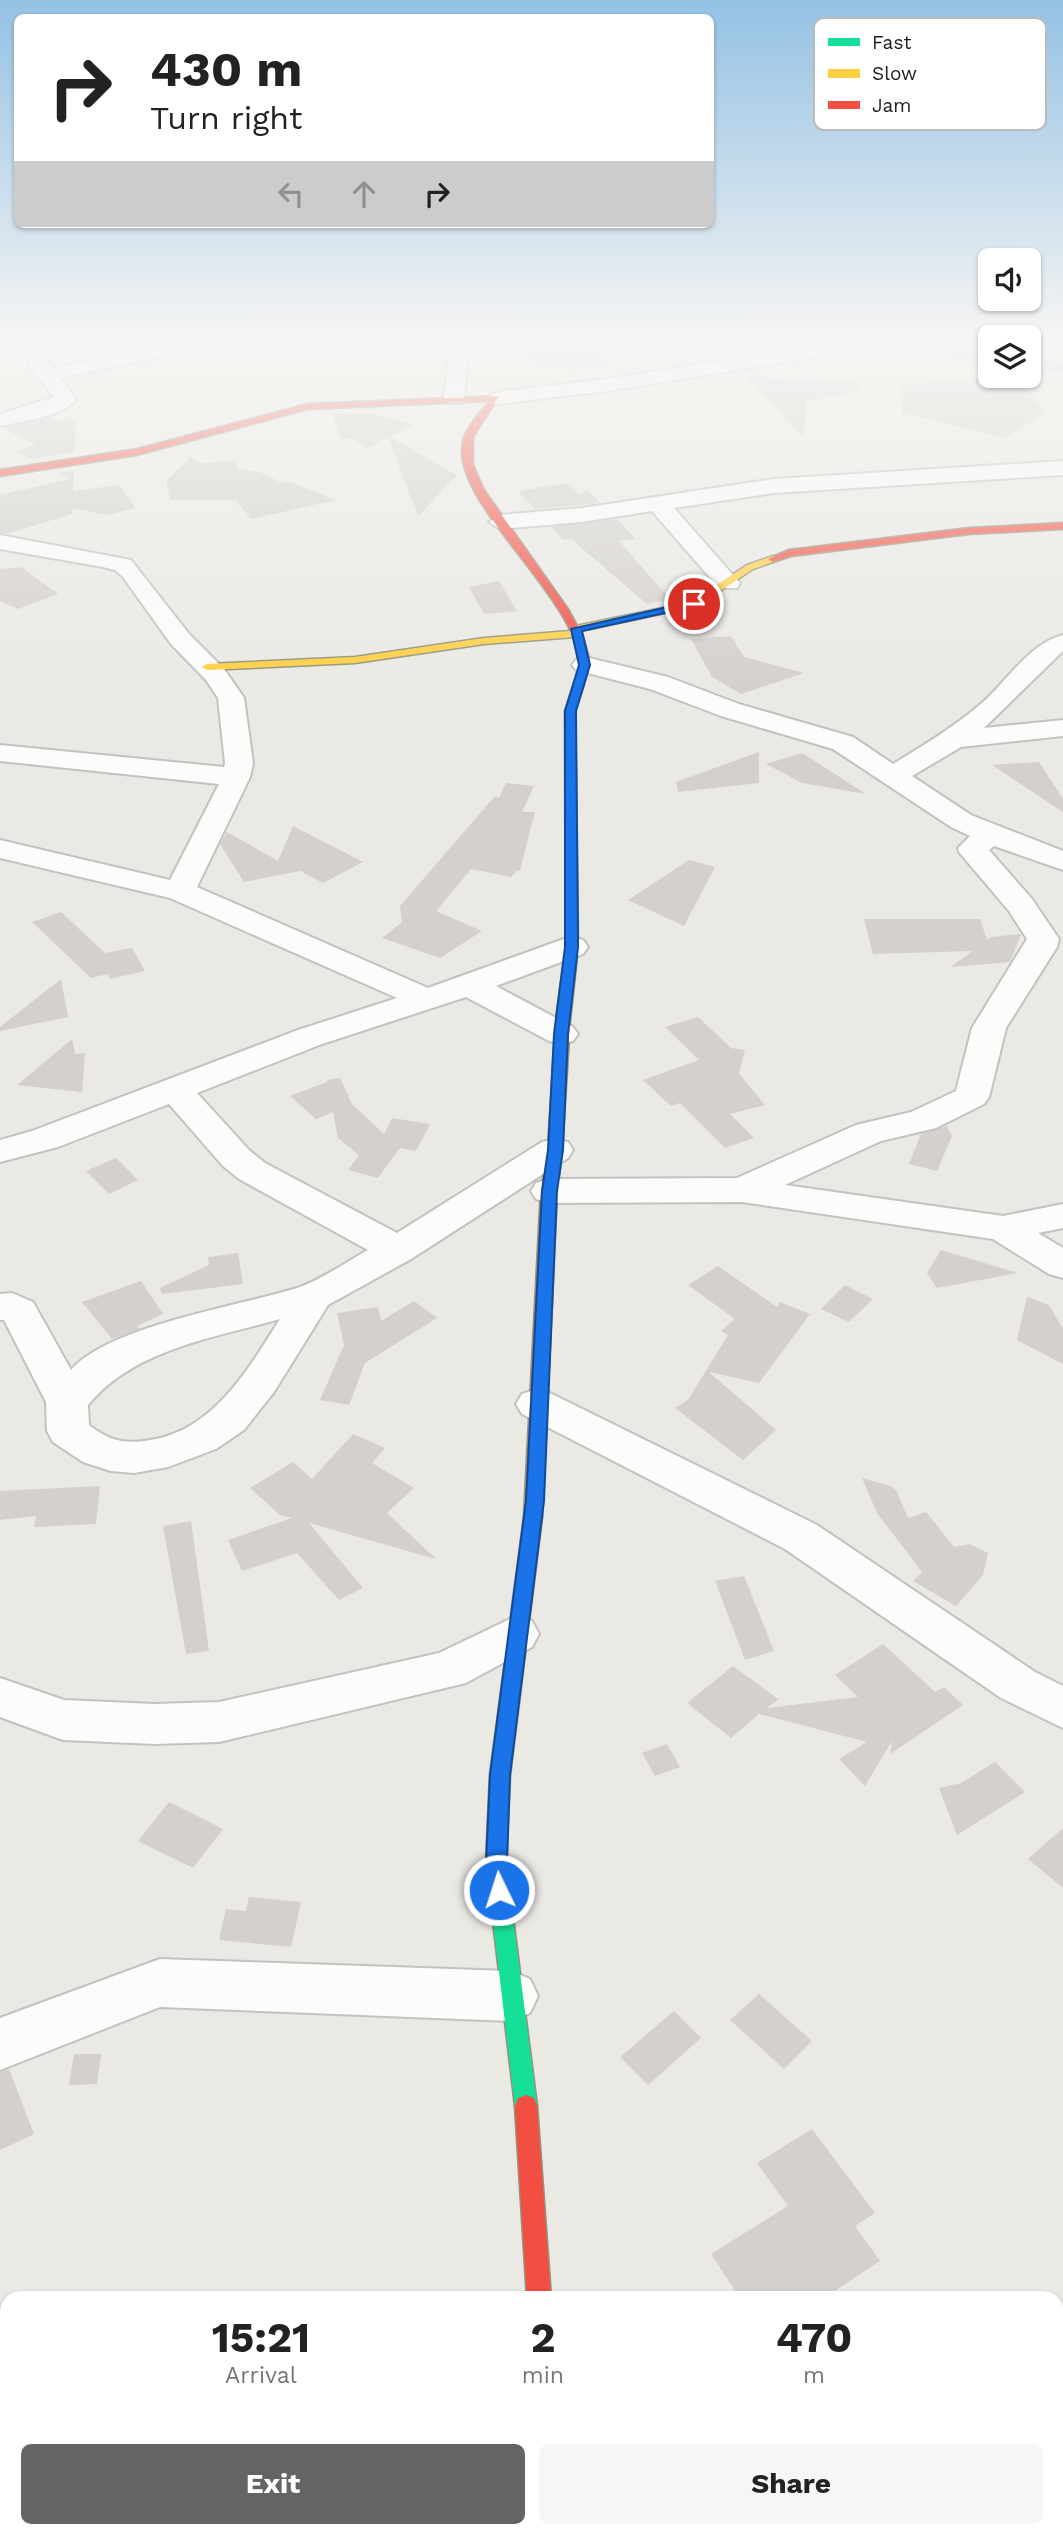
<!DOCTYPE html>
<html lang="en">
<head>
<meta charset="utf-8">
<style>
  body { margin:0; font-family:"Work Sans",sans-serif; background:#f6f6f6; color:#222; height:100vh; display:flex; flex-direction:column; font-size:26px; white-space:nowrap }
  * { box-sizing:border-box; margin:0 }
  p { font-size:23px; color:#767676 }
  .icon { flex:none; width:38px; height:38px; fill:none; stroke:currentColor; stroke-width:2; stroke-linecap:round; stroke-linejoin:round }
  .map { position:relative; flex:1; overflow:hidden }
  .side { position:absolute; left:0px; top:2291px; width:1064px; height:247px; display:flex; flex-direction:column; background:#fff; border-radius:21px 21px 0 0; box-shadow:0 2px 5px #0004 }
  .side>* { flex:none }
  .banner { position:absolute; left:14px; top:14px; width:700px; height:214px; border-radius:10px; box-shadow:0 2px 5px #0004; background:#fff; color:#222; overflow:hidden }
  .fabs { position:absolute; left:978px; top:248px; display:grid; gap:14px }
  .fabs a { display:grid; place-items:center; width:63px; height:63px; border-radius:10px; background:#fff; box-shadow:0 2px 5px #0004; font-size:35px }
  .pin { position:absolute; display:grid; place-items:center; width:60px; height:60px; color:#fff; margin:-30px; border:4px solid #fff; border-radius:50%; box-shadow:0 2px 7px #0007 }
  .me { position:absolute; width:77px; margin:-38px; rotate:356deg; stroke-linejoin:round; filter:drop-shadow(0 0 5px #0008) }
  .turn { display:flex; align-items:center; gap:24px; height:147px; padding:0 21px; font-size:32px }
  .turn .icon { width:91px; height:91px; stroke-width:2.5 }
  .turn b { display:block; font-size:49px; line-height:60px }
  .lanes { display:flex; align-items:center; height:66px; padding:0 21px; background:#0003; justify-content:center; gap:35px; direction:ltr }
  .lanes .off { opacity:.35 }
  .eta { display:flex; justify-content:space-evenly; align-items:center; height:119px; text-align:center }
  .eta b { font-size:42px; font-weight:700; line-height:49px }
  .cta { display:flex; gap:14px; margin-top:auto; padding:14px 21px }
  .cta a { flex:1; height:80px; border-radius:10px; background:#646462; color:#fff; font-size:28px; font-weight:700; line-height:80px; text-align:center }
  .cta a+a { background:#f6f6f6; color:#222 }
  .map>svg:first-child { display:block }
  .building { fill:#d3d0cd }
  .lines { fill:none; stroke-linecap:round; stroke-linejoin:round }
  .street-casing { stroke:#c3c2c0; stroke-width:4 }
  .fast-casing { stroke:#92947c; stroke-width:3 }
  .slow-casing { stroke:#92947c; stroke-width:3 }
  .jam-casing { stroke:#92947c; stroke-width:3 }
  .street { fill:#fcfcfb; fill-rule:evenodd }
  .fast { fill:#16e098; fill-rule:evenodd }
  .slow { fill:#ffcf43; fill-rule:evenodd }
  .jam { fill:#f24e42; fill-rule:evenodd }
  .route { fill:#1a73e8; stroke:#114b97; stroke-width:2 }
  .key { fill:#fff; stroke:#bbb; stroke-width:2 }
  .key-label { font-size:19px; fill:#1c1c1c }
</style>
</head>
<body>
<div class="map">
<svg width="1063" height="2537" viewBox="0 0 1063 2537">
  <rect width="100%" height="100%" fill="#ebe9e4"/>
  <path class="building" d="M494,335H579L608,362L573,370L558,362L538,365Z
    M983,335H1016L1017,338H990V371L925,345Z
    M1029,347L1063,365V371L1029,372Z
    M745,376L857,382L858,391L807,402L803,437Z
    M992,376H1016L1046,412L1006,438L902,413L900,385Z
    M370,413L415,424L390,437L457,475L418,516L388,437L367,448L353,439H341L333,414Z
    M49,418L51,421L76,418L74,452L31,459L15,451L36,445L3,428Z
    M191,456L198,463L237,461V469L260,472L282,483L287,481L336,500L251,519L236,500H170L166,481Z
    M74,471L73,491L120,485L135,508L107,515L72,508V514L7,534L0,533V495L70,479L59,473Z
    M566,483L580,495L587,489L600,503L535,509L518,491Z
    M617,519L636,539L619,541L670,599L647,604L571,539L563,540L551,527Z
    M21,567L58,594L18,609L0,601V569Z
    M499,581L517,611L484,614L469,587Z
    M731,636L744,657L804,673L741,694L712,677L691,639Z
    M759,752V783L678,792L676,782Z
    M802,753L866,794L802,783L766,764Z
    M1039,762L1063,799V812L992,765Z
    M506,783L534,786L522,812H535L520,871L517,870L511,877L471,869L436,911L482,931L440,958L382,938L402,922L400,906L495,796L499,798Z
    M293,826L363,862L323,883L300,871L244,882L220,844L227,832L278,861Z
    M689,860L715,867L684,926L628,900Z
    M61,912L105,953L132,948L145,971L110,979L108,974L91,978L32,922Z
    M864,919H980L987,940L991,937L1021,934L1010,962L951,967L972,951L873,954Z
    M61,979L68,1017L0,1031V1027Z
    M698,1017L731,1048L745,1050L739,1074L765,1105L730,1114L754,1138L725,1148L680,1103L671,1106L643,1080L699,1060L665,1027Z
    M72,1039L75,1054L85,1053L82,1092L17,1085Z
    M340,1078L352,1104L384,1134L392,1118L430,1124L416,1151L400,1148L378,1178L348,1170L359,1155L338,1138L333,1112L316,1119L290,1096L327,1082V1080Z
    M947,1126L952,1136L937,1171L909,1164L921,1134Z
    M116,1158L138,1180L109,1194L86,1171Z
    M941,1250L1018,1273L937,1288L927,1273Z
    M238,1253L243,1284L162,1294L160,1288L209,1265L208,1257Z
    M718,1266L777,1307L780,1302L810,1314L759,1383L709,1372L776,1430L743,1460L675,1408L688,1400L728,1335L721,1331L735,1319L688,1285Z
    M141,1281L163,1314L137,1326L139,1329L112,1339L82,1302Z
    M845,1285L873,1299L849,1322L821,1309Z
    M1027,1297L1049,1305L1063,1329V1364L1017,1340Z
    M414,1301L437,1318L365,1363L349,1405L320,1400L344,1345L337,1313L378,1307L381,1321Z
    M353,1434L385,1448L372,1463L414,1488L387,1513L436,1559L309,1523L363,1588L339,1600L297,1553L242,1571L228,1540L292,1518L280,1515L250,1488L293,1462L312,1479Z
    M862,1478L890,1486L896,1490L908,1518L926,1512L954,1547L970,1544L988,1553L983,1575L956,1606L913,1581L922,1572L877,1513Z
    M100,1486L96,1524L34,1527L36,1516L0,1520V1491Z
    M191,1521L209,1651L186,1654L163,1526Z
    M744,1576L774,1651L745,1660L715,1581Z
    M883,1644L935,1692L944,1687L963,1705L890,1754L892,1741L865,1786L839,1759L867,1742L759,1714L731,1738L687,1703L733,1666L778,1699L767,1708L858,1697L835,1675Z
    M667,1744L680,1767L655,1776L642,1753Z
    M995,1762L1025,1792L957,1835L939,1788L961,1783Z
    M169,1802L223,1829L193,1868L138,1841Z
    M1063,1828V1888L1028,1859Z
    M249,1897L301,1902L291,1947L219,1940L226,1909L246,1911Z
    M759,1994L812,2041L784,2069L730,2020Z
    M674,2011L701,2038L648,2085L620,2057Z
    M74,2054H101L97,2084L69,2085Z
    M9,2069L34,2134L0,2150V2072Z
    M812,2129L875,2213L855,2226L880,2261L824,2298H740L711,2254L788,2206L757,2163Z"/>
  <g class="lines">
    <g class="street-casing">
      <path id="street" d="M14,335H32L52,368L210,335H245L236,341L60,378L76,399C61,418 22,421 0,426V414L54,397L32,369Z
        M470,335H490L468,356L464,399L461,403H447L444,399L449,354Z
        M877,335H920L911,341L608,391L496,404L486,398L496,392L608,379Z
        M1063,461V475L774,493L674,508L740,583L737,588H719L652,511L582,522L500,529L489,522L500,515L582,508L774,479Z
        M0,535L131,560L189,634L224,669L244,698L253,763L250,777L197,887L428,988L561,940L572,937L583,940L588,947L583,954L496,986L573,1027L578,1034L573,1041L561,1044L549,1041L466,997L322,1044L197,1093L249,1150L265,1163L397,1233L542,1142L555,1139L568,1142L573,1150L568,1158L411,1259L328,1305L274,1392L244,1430L216,1449L168,1467L134,1473L111,1471L83,1462L53,1442L47,1431L46,1402L4,1320H0V1294L12,1293L33,1302L71,1370C109,1326 239,1306 297,1288C321,1280 346,1262 368,1250L239,1179L223,1166L169,1104L58,1147L0,1162V1140L32,1131L298,1030L397,998L170,898L0,858V840L170,880L219,784L0,761V745L224,767L225,763L218,698L206,680L171,644L123,577L115,570L103,567L0,549ZM280,1319C247,1371 212,1434 144,1441C121,1444 107,1439 89,1425L88,1405C134,1349 213,1338 280,1319Z
        M1063,635V651L984,728L1063,720V736L961,747L912,776L971,815L1063,851V870L994,846L989,850L1032,899L1059,939L1057,947L1006,1028L989,1097L984,1104L936,1128L881,1141L785,1185L1003,1216L1063,1204V1228L1038,1233L1063,1248V1278L1049,1274L993,1239L742,1202L549,1203L536,1199L531,1191L536,1183L549,1179L737,1178L856,1125L911,1112L956,1091L972,1028L1027,939L1009,911L959,852L958,848L970,836L951,827L833,749L721,716L650,689L576,670L572,665L576,660L585,657L668,677L739,704L853,737L893,764C924,745 954,727 982,703C1008,680 1029,644 1063,635Z
        M537,1389L552,1394L817,1525L1035,1672L1063,1686V1728L1001,1698L785,1549L522,1414L516,1404L522,1394Z
        M516,1616L532,1621L539,1634L532,1647L466,1683L219,1742L155,1744L63,1740L0,1717V1678L64,1700L155,1704L219,1702L439,1653Z
        M160,1959L511,1971L530,1979L538,1996L530,2013L511,2021L160,2007L0,2070V2018Z"/>
    </g>
    <g class="fast-casing">
      <path id="fast" d="M533,1510L539,1512L542,1517L510,1775L506,1863L537,2106L534,2114L526,2117L518,2114L515,2106L486,1863L490,1775L524,1517L527,1512Z"/>
    </g>
    <g class="slow-casing">
      <path id="slow" d="M773,556L776,557V561L753,569L698,606L581,631L579,636L575,637L484,644L355,663L207,670L202,667L207,664L355,657L484,638L570,631L576,626L691,602L747,565Z
        M579,681L584,684L575,711L578,947L570,1020L563,1024L556,1020L566,947L565,711L574,684Z
        M510,2530H536L535,2537H509Z"/>
    </g>
    <g class="jam-casing">
      <path id="jam" d="M499,396L473,437V465L484,490L568,609L583,637L590,663L583,686L574,684C576,678 580,670 580,664C577,596 449,502 463,441C467,426 480,413 490,401L308,409L137,455L0,476V470L137,449L308,404Z
        M1063,523V529L969,534L791,556L773,562L768,559L789,550L969,528Z
        M563,1016L570,1020L562,1150L557,1191L542,1517L539,1522H527L524,1517L541,1191L548,1150L556,1020Z
        M526,2095L534,2098L537,2106L551,2298H527L515,2106L518,2098Z"/>
    </g>
    <use href="#street" class="street"/>
    <use href="#fast" class="fast"/>
    <use href="#slow" class="slow"/>
    <use href="#jam" class="jam"/>
  </g>
  <linearGradient id="sky" x2="0" y2="1"><stop stop-color="#94c1e4"/><stop offset="0.49" stop-color="#f6f5f3"/><stop offset="1" stop-color="#f6f5f3" stop-opacity="0"/></linearGradient>
  <rect width="1063" height="690" fill="url(#sky)"/>
  <path class="route" d="M694,601L697,606L582,631L590,665L576,711L578,947L568,1034L563,1150L557,1191L544,1501L510,1775L507,1863L510,1890L507,1897L499,1899L492,1897L486,1863L490,1775L526,1501L542,1191L548,1150L554,1034L565,947V711L579,665L571,629Z"/>
  <rect x="814" y="18" width="232" height="112" rx="10" class="key"/>
  <rect x="828" y="38" width="32" height="8" fill="#16e098"/>
  <rect x="828" y="69" width="32" height="9" fill="#ffcf43"/>
  <rect x="828" y="101" width="32" height="8" fill="#f24e42"/>
  <g class="key-label">
    <text x="872" y="49">Fast</text>
    <text x="872" y="80">Slow</text>
    <text x="872" y="112">Jam</text>
  </g>
</svg>
<div class="fabs">
<a><svg class="icon" aria-label="sound" viewBox="0 0 24 24"><path d="M4 9h4l5-4v14l-5-4H4zM17 9q2 3 0 6"/></svg></a>
<a><svg class="icon" aria-label="layers" viewBox="0 0 24 24"><path d="M12 4l9 5-9 5-9-5zM3 14l9 5 9-5"/></svg></a>
</div>
<div class="pin" style="left:694px;top:604px;background:#d93025"><svg class="icon" aria-label="arrive" viewBox="0 0 24 24"><path d="M6 21V4h12l-3 4 3 4H6"/></svg></div>
<svg class="me" style="left:499px;top:1890px" viewBox="-20 -20 40 40"><circle r="17" fill="#1a73e8" stroke="#fff" stroke-width="3"/><path d="M0-11L8 9 0 5-8 9z" fill="#fff"/></svg>
<div class="banner">
<div class="turn"><svg class="icon" aria-label="right" viewBox="0 0 24 24"><path d="M7 20v-9h11M14 6l5 5-5 5"/></svg><div><b>430 m</b>Turn right</div></div>
<div class="lanes"><svg class="icon off" aria-label="left" viewBox="0 0 24 24"><path d="M17 20v-9H6M10 6l-5 5 5 5"/></svg><svg class="icon off" aria-label="ahead" viewBox="0 0 24 24"><path d="M12 20V5M6 11l6-6 6 6"/></svg><svg class="icon" aria-label="right" viewBox="0 0 24 24"><path d="M7 20v-9h11M14 6l5 5-5 5"/></svg></div>
</div>
<section class="side">
<div class="eta">
<div><b>15:21</b><p>Arrival</p></div>
<div><b>2</b><p>min</p></div>
<div><b>470</b><p>m</p></div>
</div>
<div class="cta"><a>Exit</a><a>Share</a></div>
</section>
</div>
</body>
</html>
